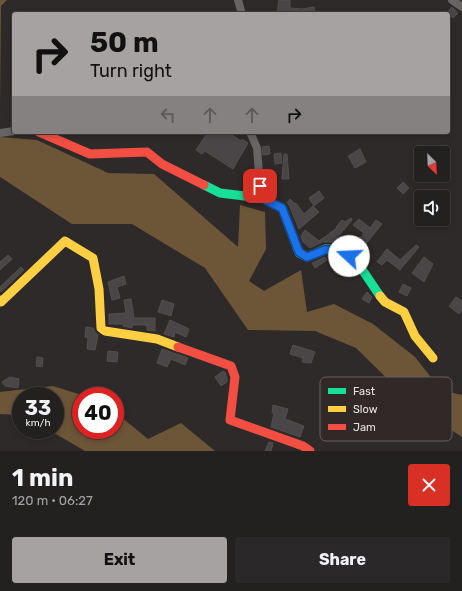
<!DOCTYPE html>
<html lang="en">
<head>
<meta charset="utf-8">
<style>
  body { margin:0; font-family:Rubik,sans-serif; background:#2b2829; color:#f1f3f6; height:100vh; display:flex; flex-direction:column; font-size:15px; white-space:nowrap }
  * { box-sizing:border-box; margin:0 }
  p { font-size:13px; color:#a3a3a5 }
  .icon { flex:none; width:22px; height:22px; fill:none; stroke:currentColor; stroke-width:2; stroke-linecap:round; stroke-linejoin:round }
  .map { position:relative; height:451px; overflow:hidden }
  .side { display:flex; flex-direction:column; background:#232020; flex:1 }
  .side>* { flex:none }
  .banner { position:absolute; left:12px; top:12px; width:438px; height:122px; border-radius:4px; box-shadow:0 2px 6px #0003,0 0 0 1px #403e3e; background:#a7a2a2; color:#111; overflow:hidden }
  .needle { width:26px; rotate:156deg }
  .fabs { position:absolute; left:414px; top:146px; display:grid; gap:8px }
  .fabs a { display:grid; place-items:center; width:36px; height:36px; border-radius:4px; background:#232020; box-shadow:0 2px 6px #0003,0 0 0 1px #403e3e; font-size:20px }
  .speed { position:absolute; left:12px; top:387px; display:flex; gap:8px; font-size:20px; font-weight:700; text-align:center }
  .speed>* { display:grid; place-content:center; width:52px; height:52px; border-radius:50%; background:#232020; box-shadow:0 2px 6px #0003,0 0 0 1px #403e3e; line-height:1 }
  .speed small { font-size:10px; font-weight:400 }
  .speed .limit { border:6px solid #d22; background:#fff; color:#111 }
  .pin { position:absolute; display:grid; place-items:center; width:34px; height:34px; color:#fff; margin:-17px; border-radius:8px; box-shadow:0 2px 6px #0006 }
  .me { position:absolute; width:44px; margin:-22px; rotate:290deg; stroke-linejoin:round; filter:drop-shadow(0 0 3px #0008) }
  .turn { display:flex; align-items:center; gap:14px; height:84px; padding:0 12px; font-size:18px }
  .turn .icon { width:52px; height:52px; stroke-width:2.5 }
  .turn b { display:block; font-size:28px; line-height:34px }
  .lanes { display:flex; align-items:center; height:38px; padding:0 12px; background:#0003; justify-content:center; gap:20px; direction:ltr }
  .lanes .off { opacity:.35 }
  .round { display:grid; place-items:center; flex:none; width:42px; height:42px; border-radius:4px; background:#2b2829 }
  .overview { display:flex; align-items:center; justify-content:space-between; height:68px; padding:0 12px }
  h1 { font-size:24px; font-weight:700; line-height:30px }
  .action { display:flex; gap:8px; margin-top:auto; padding:8px 12px }
  .action a { flex:1; height:46px; border-radius:4px; background:#a7a2a2; color:#111; font-size:16px; font-weight:700; line-height:46px; text-align:center }
  .action a+a { background:#2b2829; color:#f1f3f6 }
  .map>svg:first-child { display:block }
  .forest { fill:#6d5537 }
  .building { fill:#4a4647; stroke:#524e4e }
  .lines { fill:none; stroke-linecap:round; stroke-linejoin:round }
  .street { stroke:#666564; stroke-width:8 }
  .fast { stroke:#16e098; stroke-width:9 }
  .slow { stroke:#ffcf43; stroke-width:9 }
  .jam { stroke:#f24e42; stroke-width:9 }
  .route-casing { stroke:#114b97; stroke-width:10 }
  .route { stroke:#1a73e8; stroke-width:7 }
  .key { fill:#312828; stroke:#686060; stroke-width:1 }
  .key-label { font-size:11px; fill:#e8e2e2 }
</style>
</head>
<body>
<div class="map">
<svg width="462" height="451" viewBox="0 0 462 451">
  <rect width="100%" height="100%" fill="#2f2a2a"/>
  <path class="forest" d="M0,0H7L1,6L0,106Z
    M0,137L37,140L108,173L154,174L238,247L240,205L265,212L266,249L249,281L264,291L301,270L307,312L334,304L373,324L415,357L441,390L462,395V437L416,407L356,348L315,331L248,330L205,268L132,224H72L0,177Z
    M53,386L85,396H81V430H115V412L148,439L181,423L215,451H85L49,430H55V396H21V415L0,414V392Z"/>
  <path class="building" d="M279,0H290V8L302,9L314,7L315,12L306,14H277Z
    M452,7L458,13L453,18L447,13Z
    M208,132H227L241,141L242,139L248,143L233,169L205,151L202,154L196,150Z
    M269,146L270,154L263,155L262,147Z
    M360,149L366,162L355,168L348,156Z
    M281,153L282,163L275,164L274,154Z
    M284,154H287L289,179H282Z
    M403,182L409,188L403,194L397,188Z
    M319,191L324,198L314,206L309,198Z
    M290,199L295,204L296,203L304,214L313,206L319,212L299,229L289,205L287,203Z
    M351,218L352,220L338,237L332,242H322L310,248L303,242L301,236L305,230L319,241L337,228L336,227L342,220L345,222Z
    M359,219L370,228L376,220L382,224L365,245L359,240L364,233L353,225Z
    M416,245L419,247L400,270L387,260L382,265L377,262L387,249L400,260Z
    M8,255L12,259L0,270V262Z
    M325,257L327,260L315,268L312,263Z
    M424,257L433,264L424,282L412,273Z
    M21,267L24,270L1,292L0,287Z
    M124,276L126,284L117,287L120,298L112,300L108,282Z
    M403,284L411,288L407,296L399,292Z
    M367,292L372,297L369,303L362,299Z
    M456,297L462,301V310L459,314L449,306Z
    M131,299L134,318H155V331L147,330V325H132V328L123,326V324H109V314L126,313L124,300Z
    M162,300L174,304L171,316L158,312Z
    M170,320L189,329L186,337L175,332L174,337L164,334Z
    M86,327L93,328L95,332L98,335L95,350L87,349L88,338L85,337Z
    M293,345L315,352L311,363L302,362L303,358L290,354Z
    M162,349L188,358L185,365L171,359L167,367L157,363Z
    M108,351L118,352L117,362L107,361Z
    M37,357L43,358L42,367L36,366Z
    M223,371L225,372L227,378V382L221,386L215,377Z
    M10,377L19,379L18,388L5,386L2,382Z
    M273,405L288,409L285,419L304,426L300,437L271,427L274,413H272Z
    M269,442L273,443L271,451H265Z"/>
  <g class="lines">
    <path class="street" d="M238,0L242,14
      M452,0L462,7
      M250,132L257,148L261,198
      M0,133L14,131"/>
    <path class="fast" d="M204,185L220,193L261,198L282,208L299,253L307,257L325,249H340L357,262L380,296"/>
    <path class="slow" d="M380,296L385,302L404,312L415,336L433,358
      M0,300L1,302L65,241L93,258L99,289L101,328L105,331L157,339L178,347"/>
    <path class="jam" d="M39,132L90,154L147,152L162,164L204,185
      M178,347L231,366L235,377L230,420L303,446L310,451"/>
  </g>
  <g class="lines">
    <g class="route-casing">
      <path id="route" d="M260,186L261,198L282,208L299,252L307,257L325,250L340,249L349,256"/>
    </g>
    <use href="#route" class="route"/>
  </g>
  <rect x="320" y="377" width="132" height="64" rx="6" class="key"/>
  <rect x="328" y="388" width="18" height="6" fill="#16e098"/>
  <rect x="328" y="406" width="18" height="6" fill="#ffcf43"/>
  <rect x="328" y="424" width="18" height="6" fill="#f24e42"/>
  <g class="key-label">
    <text x="353" y="395">Fast</text>
    <text x="353" y="413">Slow</text>
    <text x="353" y="431">Jam</text>
  </g>
</svg>
<div class="fabs">
<a><svg class="needle" viewBox="-14 -14 28 28"><path d="M0-13l5 13h-10z" fill="#e53935"/><path d="M0 13l5-13h-10z" fill="#a3a3a5"/></svg></a>
<a><svg class="icon" aria-label="sound" viewBox="0 0 24 24"><path d="M4 9h4l5-4v14l-5-4H4zM17 9q2 3 0 6"/></svg></a>
</div>
<div class="speed"><div>33<small>km/h</small></div><div class="limit">40</div></div>
<div class="pin" style="left:260px;top:186px;background:#d93025"><svg class="icon" aria-label="arrive" viewBox="0 0 24 24"><path d="M6 21V4h12l-3 4 3 4H6"/></svg></div>
<svg class="me" style="left:349px;top:256px" viewBox="-20 -20 40 40"><circle r="19" fill="#fff"/><path d="M0-13L10 11 0 6-10 11z" fill="#1a73e8"/></svg>
<div class="banner">
<div class="turn"><svg class="icon" aria-label="right" viewBox="0 0 24 24"><path d="M7 20v-9h11M14 6l5 5-5 5"/></svg><div><b>50 m</b>Turn right</div></div>
<div class="lanes"><svg class="icon off" aria-label="left" viewBox="0 0 24 24"><path d="M17 20v-9H6M10 6l-5 5 5 5"/></svg><svg class="icon off" aria-label="ahead" viewBox="0 0 24 24"><path d="M12 20V5M6 11l6-6 6 6"/></svg><svg class="icon off" aria-label="ahead" viewBox="0 0 24 24"><path d="M12 20V5M6 11l6-6 6 6"/></svg><svg class="icon" aria-label="right" viewBox="0 0 24 24"><path d="M7 20v-9h11M14 6l5 5-5 5"/></svg></div>
</div>
</div>
<section class="side">
<div class="overview"><div><h1>1 min</h1><p>120 m · 06:27</p></div><a class="round" style="background:#d93025;color:#fff"><svg class="icon" aria-label="close" viewBox="0 0 24 24"><path d="M6 6l12 12M18 6L6 18"/></svg></a></div>
<div class="action"><a>Exit</a><a>Share</a></div>
</section>
</body>
</html>
